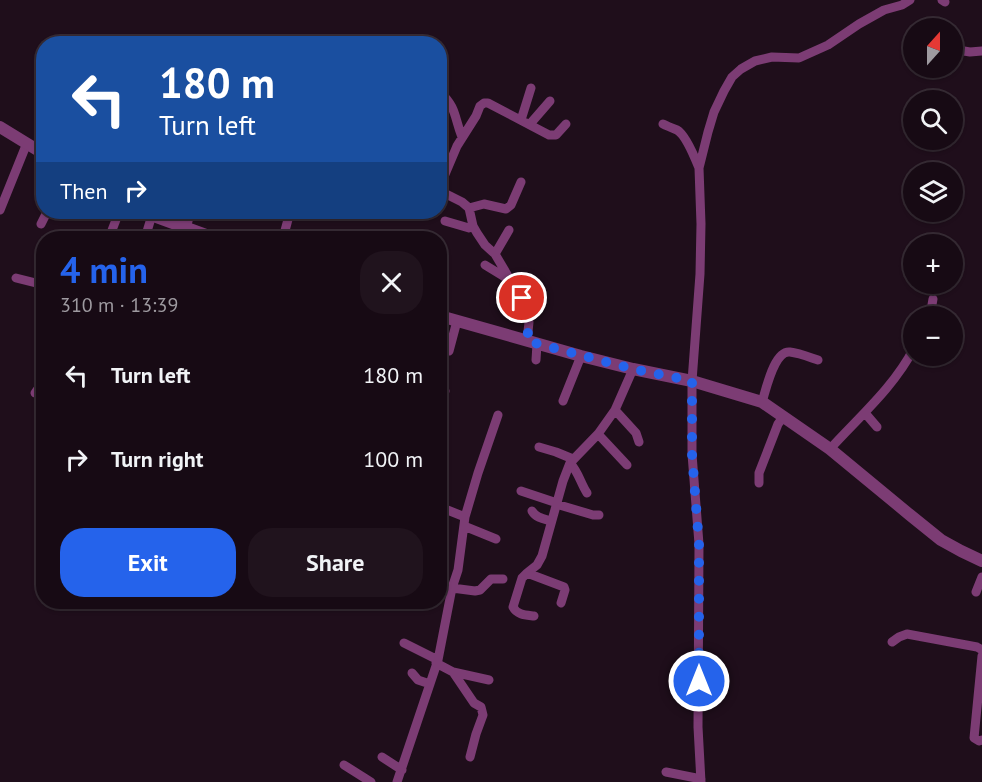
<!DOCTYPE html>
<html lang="en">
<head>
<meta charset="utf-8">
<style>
  body { margin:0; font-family:"PT Sans",sans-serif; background:#20131d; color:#f1f3f6; height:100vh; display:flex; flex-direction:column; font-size:22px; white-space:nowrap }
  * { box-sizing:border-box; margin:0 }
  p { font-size:20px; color:#9e9aa0 }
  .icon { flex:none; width:33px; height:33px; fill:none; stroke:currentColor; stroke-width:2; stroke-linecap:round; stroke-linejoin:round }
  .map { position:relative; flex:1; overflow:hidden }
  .side { position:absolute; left:36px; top:231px; width:411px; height:378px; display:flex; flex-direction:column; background:#170a14; border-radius:24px; box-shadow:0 2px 4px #0004,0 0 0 2px #362b34 }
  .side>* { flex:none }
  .top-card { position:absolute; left:36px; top:36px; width:411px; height:183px; border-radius:24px; box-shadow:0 2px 4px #0004,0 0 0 2px #362b34; background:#1a4fa0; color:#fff; overflow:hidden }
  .needle { width:39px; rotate:21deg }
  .buttons { position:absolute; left:903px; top:18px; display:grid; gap:12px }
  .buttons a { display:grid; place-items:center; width:60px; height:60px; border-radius:50%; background:#170a14; box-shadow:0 2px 4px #0004,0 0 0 2px #362b34; font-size:30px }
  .pin { position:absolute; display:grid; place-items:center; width:51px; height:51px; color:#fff; margin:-26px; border:3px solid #fff; border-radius:50%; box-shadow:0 2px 6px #0007 }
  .me { position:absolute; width:66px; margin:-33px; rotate:0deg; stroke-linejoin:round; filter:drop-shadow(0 0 4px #0008) }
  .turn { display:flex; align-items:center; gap:21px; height:126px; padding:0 24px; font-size:27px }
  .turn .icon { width:78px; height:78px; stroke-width:2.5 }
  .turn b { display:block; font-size:42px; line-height:51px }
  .then { display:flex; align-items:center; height:57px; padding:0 24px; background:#0003; gap:12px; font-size:22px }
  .round { display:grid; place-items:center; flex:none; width:63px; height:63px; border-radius:24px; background:#20131d }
  .overview { display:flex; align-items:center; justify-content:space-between; height:102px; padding:0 24px }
  h1 { font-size:36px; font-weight:800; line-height:45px; color:#2563eb }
  .cta { display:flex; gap:12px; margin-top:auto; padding:12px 24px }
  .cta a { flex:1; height:69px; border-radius:24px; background:#2563eb; color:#fff; font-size:24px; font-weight:800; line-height:69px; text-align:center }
  .cta a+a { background:#20131d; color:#f1f3f6 }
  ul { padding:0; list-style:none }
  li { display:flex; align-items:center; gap:18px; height:84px; padding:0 24px }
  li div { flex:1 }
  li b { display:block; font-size:22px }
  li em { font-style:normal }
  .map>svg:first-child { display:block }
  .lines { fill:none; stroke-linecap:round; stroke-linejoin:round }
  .minor { stroke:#7c3c74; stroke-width:9 }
  .tertiary { stroke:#7c3c74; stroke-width:12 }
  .route { stroke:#2563eb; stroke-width:10; stroke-dasharray:0 18 }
</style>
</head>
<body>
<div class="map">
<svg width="982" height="782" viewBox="0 0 982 782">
  <rect width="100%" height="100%" fill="#1f0e1b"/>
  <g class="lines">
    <path class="minor" d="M942,0L945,2
      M952,49L970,52L982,51
      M440,92C457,108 454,117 462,137
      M521,120L531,88
      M530,124L550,101
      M663,124C667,126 672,128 677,130C686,135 695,158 699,168
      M440,184L443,179L457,146L476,116L480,106L484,103H488L549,135H556L566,124
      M440,191L462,202L469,208L473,226L477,233L485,245L495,254L525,305L529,322L527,341
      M469,208L484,204L506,209L511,205L521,182
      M0,210L27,143
      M445,221L469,228L473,226
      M41,224L47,212
      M186,228L190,214L195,212L201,214
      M109,238L119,212
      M145,238L152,215
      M283,238L290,212
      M495,254L509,230
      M485,265L503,276L510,279
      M440,266C445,275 442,285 440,295
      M16,278L44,285
      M930,316L933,299
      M440,328L445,317
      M449,351L457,321
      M536,360L537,344
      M440,389L445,391
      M35,393L44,380
      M563,401L581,356
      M762,402C766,390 774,350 790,352C799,353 809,357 818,360
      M615,410L636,433L639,442
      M865,413L877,427
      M598,434L627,465
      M539,447L556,452L573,459
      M830,449C859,417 894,387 914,348
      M570,463C579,473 580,482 587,493
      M759,483V473L778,424L784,416
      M521,491L557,503
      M556,504L593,515H599
      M532,511C536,518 544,519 551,521
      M465,517L478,473L498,415
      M464,526L496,539
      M527,573L564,587L565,590L561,603
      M452,588L475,591L480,590L491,579H503
      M976,592L982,577
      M534,616C526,615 517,615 513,607L522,578L527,573L537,565L542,556L563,481L570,463L598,434L615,410L633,369
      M892,642L899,637L907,634L977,647L982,650
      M404,643L438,660
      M982,656L974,738L979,741L982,740
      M436,663L453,672L489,680
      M453,672L474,703L481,707L483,715L476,734L470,757
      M412,673L418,680L430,684
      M382,757L402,770
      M344,765L371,782
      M666,772L701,779
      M397,782L438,660L452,588L458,570L465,517L440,507
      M701,782L698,727L699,544L692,454V381L700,274L701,224L699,168L708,132L714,112L724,91L732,77L741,69L755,61L772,57L799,58L828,45L859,24L884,10L902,5L910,0"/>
    <path class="tertiary" d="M0,127L44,154
      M143,212L214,238
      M440,316L581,356L633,369L692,381L762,402L830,449L910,515L941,540L961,551L982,561"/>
  </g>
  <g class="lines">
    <path class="route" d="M522,298L529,322L527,341L633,369L692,381V454L699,544V681"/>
  </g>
</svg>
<div class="buttons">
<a><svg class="needle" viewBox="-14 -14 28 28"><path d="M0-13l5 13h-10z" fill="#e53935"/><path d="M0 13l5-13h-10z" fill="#9e9aa0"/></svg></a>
<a><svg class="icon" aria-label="search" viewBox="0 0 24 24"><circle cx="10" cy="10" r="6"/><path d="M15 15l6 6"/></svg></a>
<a><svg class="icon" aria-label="layers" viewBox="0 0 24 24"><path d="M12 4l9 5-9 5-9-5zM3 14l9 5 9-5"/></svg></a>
<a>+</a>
<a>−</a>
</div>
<div class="pin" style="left:522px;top:298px;background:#d93025"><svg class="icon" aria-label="arrive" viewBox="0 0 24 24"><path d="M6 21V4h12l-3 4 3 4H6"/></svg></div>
<svg class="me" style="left:699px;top:681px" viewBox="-20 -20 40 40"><circle r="17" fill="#2563eb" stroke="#fff" stroke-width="3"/><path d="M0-11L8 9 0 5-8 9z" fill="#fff"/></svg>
<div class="top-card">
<div class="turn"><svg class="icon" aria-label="left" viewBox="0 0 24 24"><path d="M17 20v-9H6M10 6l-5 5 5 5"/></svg><div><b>180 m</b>Turn left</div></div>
<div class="then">Then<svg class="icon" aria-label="right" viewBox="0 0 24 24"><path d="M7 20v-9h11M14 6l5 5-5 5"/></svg></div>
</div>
<section class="side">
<div class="overview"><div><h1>4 min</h1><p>310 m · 13:39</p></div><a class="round"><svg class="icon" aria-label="close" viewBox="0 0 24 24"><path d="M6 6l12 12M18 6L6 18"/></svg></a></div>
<ul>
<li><svg class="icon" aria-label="left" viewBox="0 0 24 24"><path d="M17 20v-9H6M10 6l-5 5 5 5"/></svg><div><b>Turn left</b></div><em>180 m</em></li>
<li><svg class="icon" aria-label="right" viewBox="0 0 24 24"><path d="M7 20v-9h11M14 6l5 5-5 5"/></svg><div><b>Turn right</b></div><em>100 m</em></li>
</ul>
<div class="cta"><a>Exit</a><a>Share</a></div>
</section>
</div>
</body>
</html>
